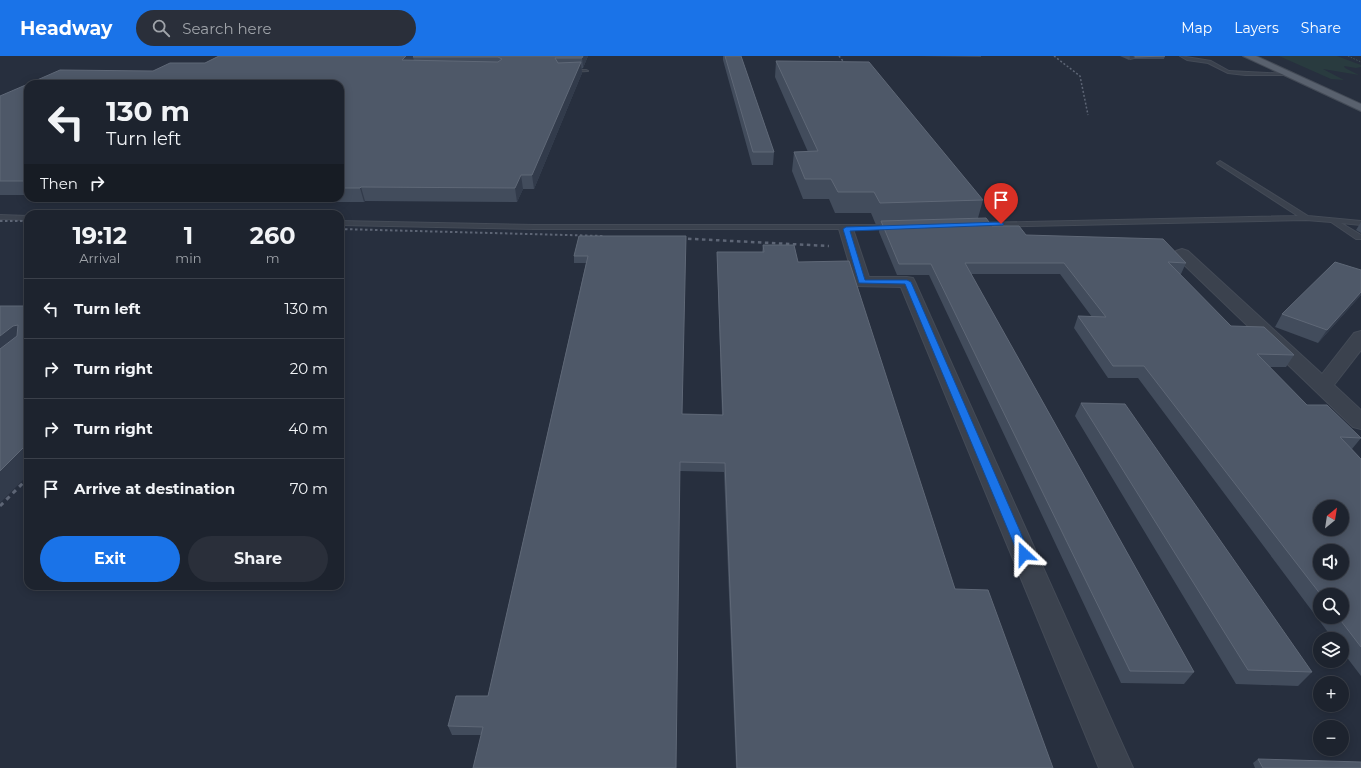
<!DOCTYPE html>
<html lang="en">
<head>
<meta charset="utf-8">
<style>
  body { margin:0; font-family:Montserrat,sans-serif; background:#2a2f3a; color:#f1f3f6; height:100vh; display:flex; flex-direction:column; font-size:15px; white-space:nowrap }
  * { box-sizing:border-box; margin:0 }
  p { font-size:13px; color:#a0a4aa }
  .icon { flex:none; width:22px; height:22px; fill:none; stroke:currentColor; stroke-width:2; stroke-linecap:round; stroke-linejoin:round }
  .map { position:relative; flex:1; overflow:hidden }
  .sheet { position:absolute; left:24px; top:154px; width:320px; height:380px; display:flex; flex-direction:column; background:#1d232e; border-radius:12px; box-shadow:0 2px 10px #0003,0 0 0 1px #3b404a }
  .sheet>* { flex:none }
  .guide { position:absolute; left:24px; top:24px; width:320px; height:122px; border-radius:12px; box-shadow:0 2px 10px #0003,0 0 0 1px #3b404a; background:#1d232e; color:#f1f3f6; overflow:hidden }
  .needle { width:26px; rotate:30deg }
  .fabs { position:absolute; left:1313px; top:444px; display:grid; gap:8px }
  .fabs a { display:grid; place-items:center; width:36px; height:36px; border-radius:50%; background:#1d232e; box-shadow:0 2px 10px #0003,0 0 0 1px #3b404a; font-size:20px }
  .pin { position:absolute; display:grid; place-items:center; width:34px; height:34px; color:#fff; margin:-41px -17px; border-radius:50% 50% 50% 0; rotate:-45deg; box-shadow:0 0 4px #0007 }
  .pin .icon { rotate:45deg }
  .me { position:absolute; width:44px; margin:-22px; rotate:337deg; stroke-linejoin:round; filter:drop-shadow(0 0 3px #0008) }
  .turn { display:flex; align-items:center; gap:14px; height:84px; padding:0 16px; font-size:18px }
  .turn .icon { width:52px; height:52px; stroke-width:2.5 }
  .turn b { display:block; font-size:28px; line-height:34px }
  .then { display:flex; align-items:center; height:38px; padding:0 16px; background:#0003; gap:8px; font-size:15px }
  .eta { display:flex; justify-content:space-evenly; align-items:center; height:68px; text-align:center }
  .eta b { font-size:24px; font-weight:700; line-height:28px }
  .action { display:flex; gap:8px; margin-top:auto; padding:8px 16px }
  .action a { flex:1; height:46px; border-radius:24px; background:#1a73e8; color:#fff; font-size:16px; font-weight:700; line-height:46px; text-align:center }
  .action a+a { background:#2a2f3a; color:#f1f3f6 }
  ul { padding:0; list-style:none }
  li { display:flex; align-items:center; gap:12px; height:60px; padding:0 16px; border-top:1px solid #3b404a }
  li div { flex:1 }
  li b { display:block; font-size:15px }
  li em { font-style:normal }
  header { display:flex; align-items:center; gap:24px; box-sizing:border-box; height:56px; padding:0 20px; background:#1a73e8; color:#fff }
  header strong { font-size:19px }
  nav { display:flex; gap:22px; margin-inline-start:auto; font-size:14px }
  .search { width:280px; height:36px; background:#2a2f3a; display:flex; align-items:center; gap:10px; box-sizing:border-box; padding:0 14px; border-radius:22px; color:#a0a4aa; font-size:15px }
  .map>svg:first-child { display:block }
  .green { fill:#293b3f }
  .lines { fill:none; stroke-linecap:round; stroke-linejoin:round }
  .lane-casing { stroke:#444b57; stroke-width:2 }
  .street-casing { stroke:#444b57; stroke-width:2 }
  .primary-casing { stroke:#444b57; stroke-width:2 }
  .path { stroke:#425457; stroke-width:1; stroke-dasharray:1.5 1.5; stroke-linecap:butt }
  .lane { fill:#3b424e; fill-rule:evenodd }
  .street { fill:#3b424e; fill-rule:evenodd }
  .primary { fill:#59616e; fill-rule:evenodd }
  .rail-far3 { stroke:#5d6575; stroke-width:1.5; stroke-dasharray:2 2; stroke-linecap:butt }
  .rail-far2 { stroke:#5d6575; stroke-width:2; stroke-dasharray:2.5 2.5; stroke-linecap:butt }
  .rail-far1 { stroke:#5d6575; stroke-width:2.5; stroke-dasharray:3.5 3.5; stroke-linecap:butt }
  .rail { stroke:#5d6575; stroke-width:3; stroke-dasharray:4.5 4.5; stroke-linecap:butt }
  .wall { fill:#424c5c; fill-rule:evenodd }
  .shaded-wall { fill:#323b4b }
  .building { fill:#4e5868; stroke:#5f6877; fill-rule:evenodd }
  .route { fill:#1a73e8; stroke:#114b97 }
</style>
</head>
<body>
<header>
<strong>Headway</strong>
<div class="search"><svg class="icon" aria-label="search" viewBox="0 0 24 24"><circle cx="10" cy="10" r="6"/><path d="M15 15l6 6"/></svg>Search here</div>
<nav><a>Map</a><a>Layers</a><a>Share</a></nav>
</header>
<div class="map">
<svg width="1361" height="712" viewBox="0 0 1361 712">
  <rect width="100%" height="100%" fill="#272f3e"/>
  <path class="green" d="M1279,0H1337L1361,9V11L1356,12L1344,10L1345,12L1359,19L1323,13L1344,24L1331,23Z"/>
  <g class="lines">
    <g class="lane-casing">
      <path id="lane" d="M1129,0H1133L1134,2L1130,3Z
        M1180,0L1211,5L1229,15L1289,18L1287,19H1245L1228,17L1208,7L1187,4Z
        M567,14H586L588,15L569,16Z
        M1220,105L1308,160L1361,165V169L1341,167L1361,179V183H1356L1331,166L1306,164L978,171L975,169L978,167L1298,160L1218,108L1217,107Z
        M0,159L28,160V164L0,163Z
        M340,165L534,169H892L896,171L892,173H534L340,169Z"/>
    </g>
    <g class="street-casing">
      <path id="street" d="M846,169L851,170L853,173L869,221H907L913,222L915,226L1133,712H1099L901,231L856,230L839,173L841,170Z
        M1182,193L1188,195L1322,318L1354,277L1361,275V294L1334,329L1361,354V373L1353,371L1176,201L1174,198L1176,195Z"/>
    </g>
    <g class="primary-casing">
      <path id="primary" d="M1243,0H1256L1361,48V55Z"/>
    </g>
    <path class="path" d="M1348,0L1361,6"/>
    <use href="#lane" class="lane"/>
    <use href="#street" class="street"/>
    <use href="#primary" class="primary"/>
    <path class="rail-far3" d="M839,0L850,14
      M1054,0L1080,20L1088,59"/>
    <path class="rail-far2" d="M0,165H28
      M340,173L604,180"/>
    <path class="rail-far1" d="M674,182L829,190"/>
    <path class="rail" d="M0,450L28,422"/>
  </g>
  <path class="wall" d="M219,0H588L583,12L581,13L582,17L534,133H523L517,146L365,145L364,146H298L296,142H340V28L153,15L205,7Z
    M723,0H741L774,96L773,109H752L723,4Z
    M917,0H981V1Z
    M1120,0H1130L1129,4Z
    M1134,0H1165L1164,3H1134Z
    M776,5L983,144L978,162L992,170L1026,179L1186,207L1181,218H1179L1231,270L1294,299L1286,311H1269L1307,349L1361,382L1352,393L1361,403V620L1342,595V583H1333L1138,322H1108L1074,272L1078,260L1092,261L1060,218H971L1194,616L1184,628L1121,627L929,219H897L879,176L880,168L876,169L871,157H835L829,143H803L792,115L794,96H808L775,21ZM1320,539H1342V561H1320Z
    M28,28V139H0V40Z
    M1361,166V177L1356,174Z
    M579,180L682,358L722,359L717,204V196H762L763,189L798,206L955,533L1053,712H736L724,416L680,415L481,679H452L448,670L488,640L586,207H574V200Z
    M1361,214V239L1318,287L1275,271L1282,258Z
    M1081,347L1312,616L1298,630L1236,628L1075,360Z
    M1258,703L1361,712H1255L1253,707Z"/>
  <path class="shaded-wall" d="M406,0H417L413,1L414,5L402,4Z
    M583,0H588L583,12L582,2Z
    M581,6L582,17L534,133L532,119Z
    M521,119L523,133L517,146L515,132Z
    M361,131L365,145L364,146L360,132Z
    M1361,236V239L1318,287L1327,274Z
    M18,269L28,284L0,306V280L13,270Z
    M28,387V419L0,447V415Z"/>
  <path class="building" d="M219,0H406L402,4L498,6L502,3L498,1H413L414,0H583L582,2H555L558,7L581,6L532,119H521L515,132L361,131L360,132H340V28H28L60,14L153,15L170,7H205Z
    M725,0H741L774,96H753Z
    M1135,0H1165L1135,1Z
    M776,5L869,6L983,144L880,147L874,136H838L831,123H805L794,96L818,95Z
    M28,28V125H0V40Z
    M986,162L992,170H1019L1026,179L1163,183L1186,207L1168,206L1231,270L1264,271L1294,299L1257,298L1307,349H1327L1361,382L1340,381L1361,403V591L1338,561H1342V539H1321L1144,310H1113L1078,260L1106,261L1064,207H965L1194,616L1130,615L931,208H899L881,165ZM1320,451H1342V473H1320ZM1320,495H1342V517H1320Z
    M579,180H686L682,358L723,359L717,196H764L763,189H794L798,206L849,205L955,533L988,534L1053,712H737L725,407L680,406L676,712H473L483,671L448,670L456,640H488L588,200H574Z
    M1335,206L1361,214V236L1327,274L1282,258Z
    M0,250H28L26,252H28V387L0,415V293L17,280L18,269L13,270L0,280Z
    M1081,347L1125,348L1312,616L1248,614Z
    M1258,703L1361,706V712H1263Z"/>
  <path class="route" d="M1001,166L1004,168L1003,169L850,175L865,224H907L911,226L1030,498L1028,501H1020L1018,498L905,228L859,227L843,173L846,171Z"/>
</svg>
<div class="fabs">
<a><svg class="needle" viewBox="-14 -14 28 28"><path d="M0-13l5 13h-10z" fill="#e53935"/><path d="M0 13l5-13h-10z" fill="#a0a4aa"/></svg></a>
<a><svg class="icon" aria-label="sound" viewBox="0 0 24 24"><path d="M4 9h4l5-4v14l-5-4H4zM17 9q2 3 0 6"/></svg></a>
<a><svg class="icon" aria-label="search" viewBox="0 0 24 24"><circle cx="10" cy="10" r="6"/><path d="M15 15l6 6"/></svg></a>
<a><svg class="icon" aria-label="layers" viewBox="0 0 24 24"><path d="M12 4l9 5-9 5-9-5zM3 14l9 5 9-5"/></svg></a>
<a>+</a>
<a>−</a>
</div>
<div class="pin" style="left:1001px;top:168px;background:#d93025"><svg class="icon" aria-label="arrive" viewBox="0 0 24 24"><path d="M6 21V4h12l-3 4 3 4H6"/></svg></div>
<svg class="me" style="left:1024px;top:498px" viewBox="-20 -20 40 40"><path d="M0-17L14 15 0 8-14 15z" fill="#1a73e8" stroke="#fff" stroke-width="4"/></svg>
<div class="guide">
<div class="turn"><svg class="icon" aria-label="left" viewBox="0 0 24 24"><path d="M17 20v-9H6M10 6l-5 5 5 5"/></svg><div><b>130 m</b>Turn left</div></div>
<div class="then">Then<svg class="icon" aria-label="right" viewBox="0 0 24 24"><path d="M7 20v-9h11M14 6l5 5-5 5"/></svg></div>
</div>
<section class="sheet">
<div class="eta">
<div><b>19:12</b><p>Arrival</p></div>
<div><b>1</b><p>min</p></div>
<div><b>260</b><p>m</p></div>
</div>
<ul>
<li><svg class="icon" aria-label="left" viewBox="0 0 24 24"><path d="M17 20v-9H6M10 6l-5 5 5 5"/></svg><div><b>Turn left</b></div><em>130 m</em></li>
<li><svg class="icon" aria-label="right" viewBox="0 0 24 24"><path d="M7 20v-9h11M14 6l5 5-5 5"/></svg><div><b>Turn right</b></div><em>20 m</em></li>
<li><svg class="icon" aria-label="right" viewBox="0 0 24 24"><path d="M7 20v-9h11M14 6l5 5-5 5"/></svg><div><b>Turn right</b></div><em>40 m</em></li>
<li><svg class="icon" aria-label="arrive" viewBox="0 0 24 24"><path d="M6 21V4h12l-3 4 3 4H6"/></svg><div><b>Arrive at destination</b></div><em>70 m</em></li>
</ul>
<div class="action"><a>Exit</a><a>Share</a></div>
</section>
</div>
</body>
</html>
